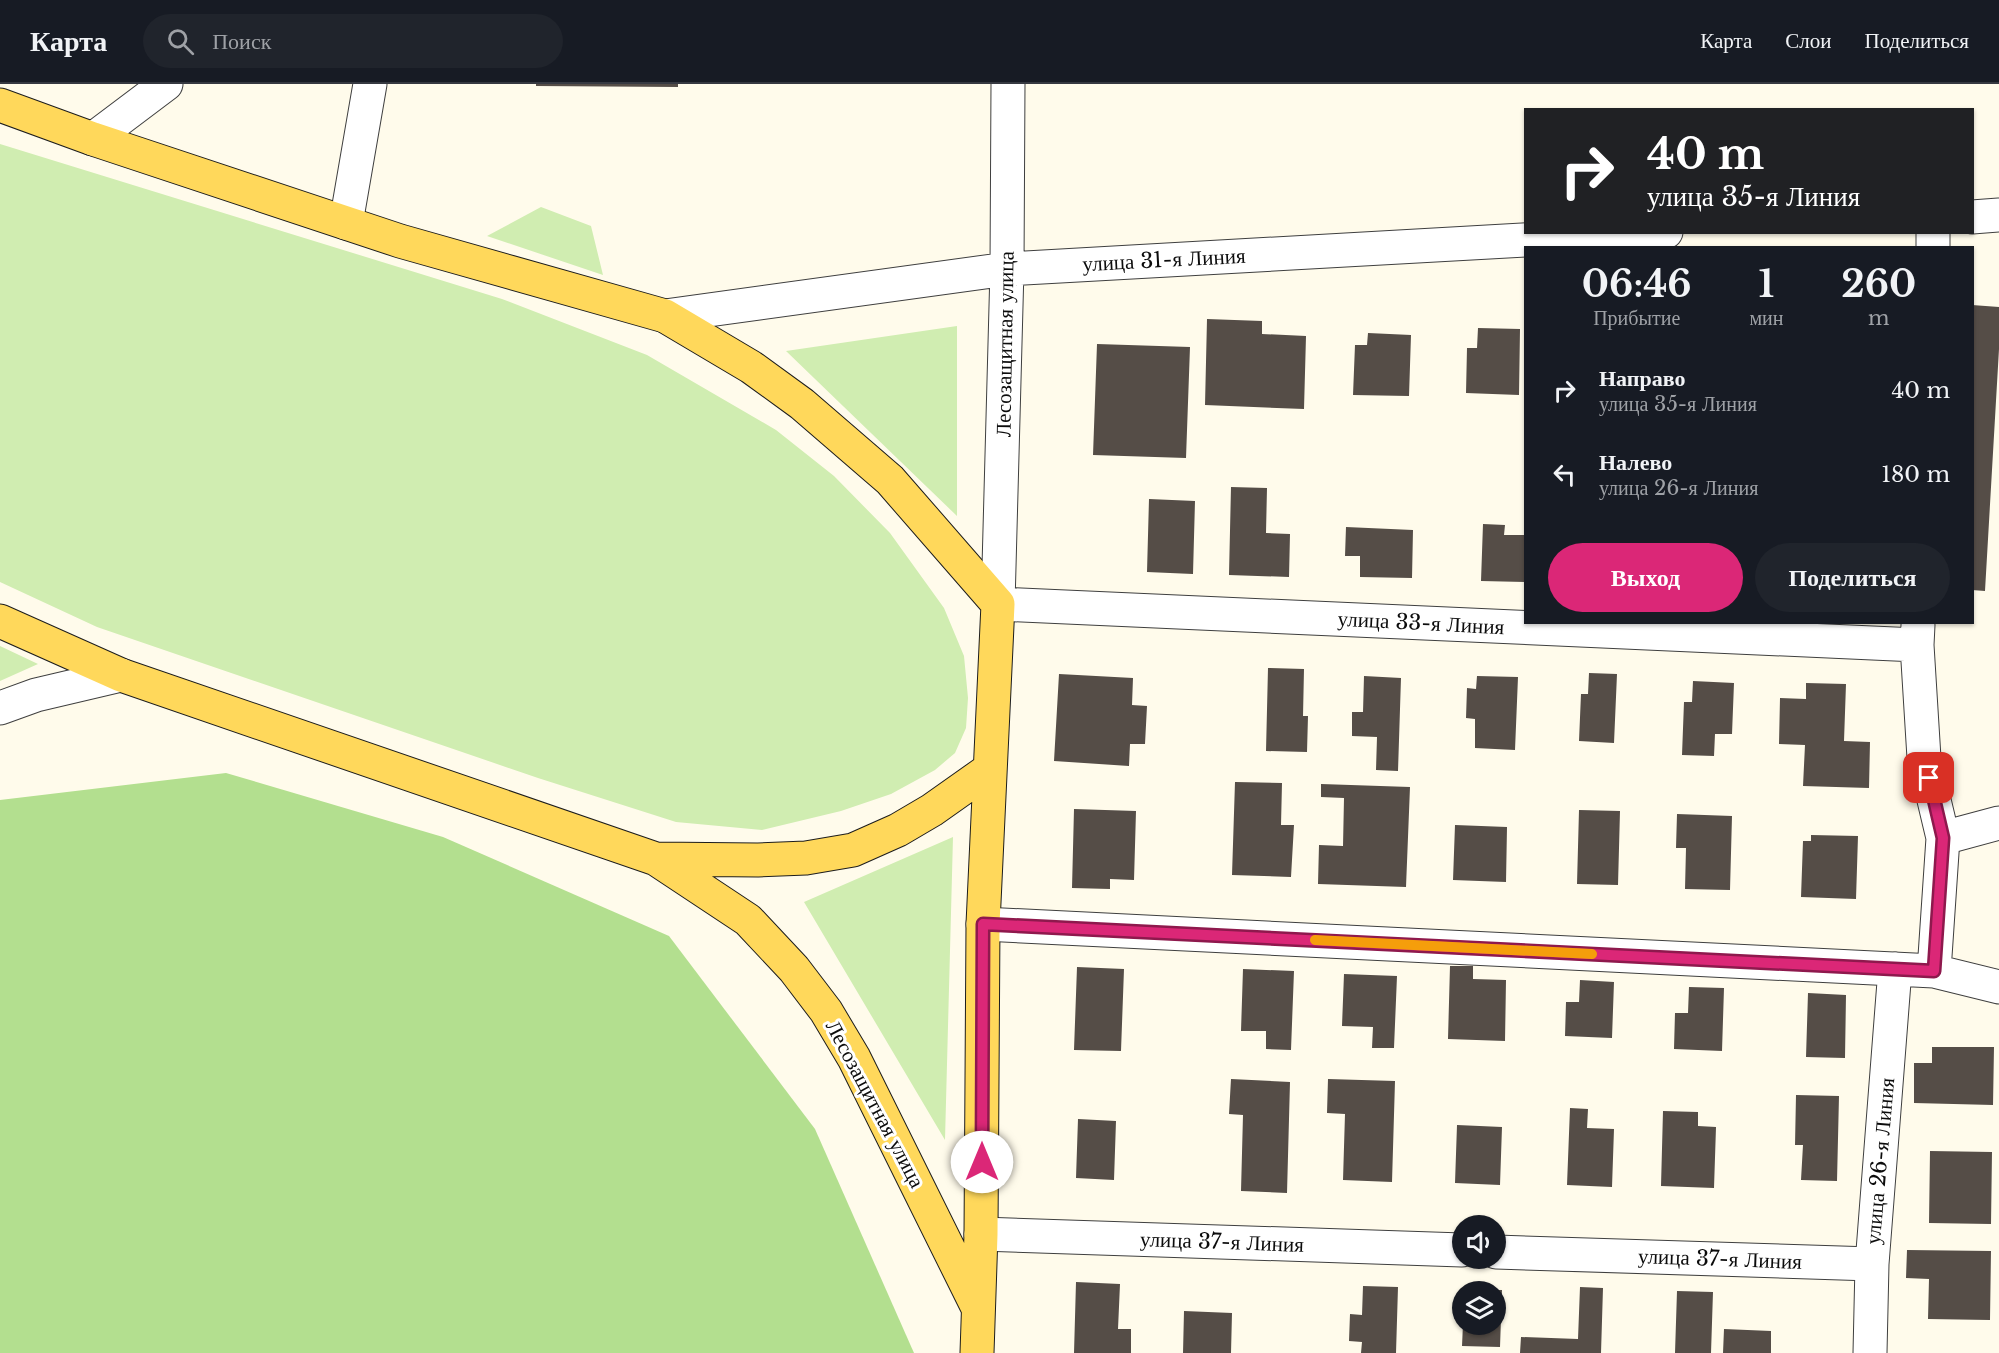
<!DOCTYPE html>
<html lang="ru">
<head>
<meta charset="utf-8">
<style>
  body { margin:0; font-family:"Libre Baskerville",serif; background:#20242c; color:#f1f3f6; height:100vh; display:flex; flex-direction:column; font-size:22px; white-space:nowrap }
  * { box-sizing:border-box; margin:0 }
  p { font-size:20px; color:#9ea1a6 }
  .icon { flex:none; width:33px; height:33px; fill:none; stroke:currentColor; stroke-width:2; stroke-linecap:round; stroke-linejoin:round }
  .map { position:relative; flex:1; overflow:hidden }
  .sheet { position:absolute; left:1524px; top:162px; width:450px; height:378px; display:flex; flex-direction:column; background:#171b24; border-radius:0px; box-shadow:0 2px 4px #0004 }
  .sheet>* { flex:none }
  .hud { position:absolute; left:1524px; top:24px; width:450px; height:126px; border-radius:0px; box-shadow:0 2px 4px #0004; background:#202124; color:#fff; overflow:hidden }
  .fabs { position:absolute; left:1452px; top:1131px; display:grid; gap:12px }
  .fabs a { display:grid; place-items:center; width:54px; height:54px; border-radius:50%; background:#171b24; box-shadow:0 2px 4px #0004; font-size:30px }
  .pin { position:absolute; display:grid; place-items:center; width:51px; height:51px; color:#fff; margin:-26px; border-radius:12px; box-shadow:0 3px 9px #0006 }
  .me { position:absolute; width:66px; margin:-33px; rotate:0deg; stroke-linejoin:round; filter:drop-shadow(0 0 4px #0008) }
  .turn { display:flex; align-items:center; gap:21px; height:126px; padding:0 24px; font-size:27px }
  .turn .icon { width:78px; height:78px; stroke-width:2.5 }
  .turn b { display:block; font-size:42px; line-height:51px }
  .eta { display:flex; justify-content:space-evenly; align-items:center; height:102px; text-align:center }
  .eta b { font-size:36px; font-weight:700; line-height:42px }
  .action { display:flex; gap:12px; margin-top:auto; padding:12px 24px }
  .action a { flex:1; height:69px; border-radius:36px; background:#db2777; color:#fff; font-size:24px; font-weight:700; line-height:69px; text-align:center }
  .action a+a { background:#20242c; color:#f1f3f6 }
  ul { padding:0; list-style:none }
  li { display:flex; align-items:center; gap:18px; height:84px; padding:0 24px }
  li div { flex:1 }
  li b { display:block; font-size:22px }
  li em { font-style:normal }
  header { display:flex; align-items:center; gap:36px; box-sizing:border-box; height:84px; padding:0 30px; background:#171b24; border-bottom:2px solid #363941 }
  header strong { font-size:28px }
  nav { display:flex; gap:33px; margin-inline-start:auto; font-size:21px }
  .search { width:420px; height:54px; background:#20242c; display:flex; align-items:center; gap:15px; box-sizing:border-box; padding:0 21px; border-radius:33px; color:#9ea1a6; font-size:22px }
  .map>svg:first-child { display:block }
  .green { fill:#d0edb1 }
  .forest { fill:#b3df8f }
  .building { fill:#554d47 }
  .lines { fill:none; stroke-linecap:round; stroke-linejoin:round }
  .minor-casing { stroke:#3f3f3f; stroke-width:35 }
  .major-casing { stroke:#1d1d1d; stroke-width:35 }
  .minor { stroke:#fff; stroke-width:33 }
  .major { stroke:#ffd85b; stroke-width:33 }
  .route-casing { stroke:#8e194d; stroke-width:15 }
  .route { stroke:#db2777; stroke-width:10 }
  .slow { stroke:#f59e0b; stroke-width:10 }
  .labels { text-anchor:middle; stroke-width:6; stroke-linejoin:round; paint-order:stroke }
  .street-label { font-size:21px; fill:#0c0c0c; stroke:#fff }
</style>
</head>
<body>
<header>
<strong>Карта</strong>
<div class="search"><svg class="icon" aria-label="search" viewBox="0 0 24 24"><circle cx="10" cy="10" r="6"/><path d="M15 15l6 6"/></svg>Поиск</div>
<nav><a>Карта</a><a>Слои</a><a>Поделиться</a></nav>
</header>
<div class="map">
<svg width="1999" height="1269" viewBox="0 0 1999 1269">
  <rect width="100%" height="100%" fill="#fffbeb"/>
  <path class="green" d="M0,60L502,215L647,271L776,346L834,392L890,449L944,524L964,572L968,614L966,644L955,669L935,686L891,710L841,727L762,746L676,738L538,694L97,543L0,498Z
    M541,123L591,142L603,191L487,152Z
    M957,242V432L786,267Z
    M0,562L38,580L0,597Z
    M953,753L945,1056L804,818Z"/>
  <path class="forest" d="M226,689L443,753L669,852L815,1045L914,1269H0V716Z"/>
  <path class="building" d="M536,0H678V3L536,2Z
    M1972,221L1999,223V265L1985,507L1972,506Z
    M1207,235L1262,237V250L1306,252L1304,325L1205,321Z
    M1478,244L1520,245L1519,311L1466,309L1467,264H1477Z
    M1368,249L1411,251L1409,312L1353,311L1355,261H1367Z
    M1097,260L1190,263L1186,374L1093,371Z
    M1231,403L1267,404L1266,449L1290,450L1289,493L1229,491Z
    M1149,415L1195,417L1193,490L1147,488Z
    M1483,440L1505,441L1504,451H1526L1525,498L1481,497Z
    M1346,443L1413,446L1412,494L1360,493V472H1345Z
    M1268,584L1304,585L1303,632H1308L1307,668L1266,667Z
    M1589,589L1617,590L1614,659L1579,657L1581,610H1588Z
    M1059,590L1133,594L1132,621L1147,622L1145,660H1130L1129,682L1054,677Z
    M1364,592L1401,594L1398,687L1376,686L1377,653L1352,652V628H1363Z
    M1477,592L1518,593L1515,666L1475,664V635L1466,634L1467,604L1476,605Z
    M1693,597L1734,599L1732,650H1715L1714,672L1682,671L1684,618H1692Z
    M1806,599L1846,600L1844,657L1870,658L1869,704L1803,702L1805,661L1779,660L1780,614L1806,615Z
    M1235,698L1282,699L1281,741H1294L1291,793L1232,791Z
    M1321,700L1410,703L1406,803L1318,800L1319,761L1343,762L1344,714L1321,713Z
    M1074,725L1136,727L1134,796L1110,795V805L1072,804Z
    M1579,726L1620,727L1618,801L1577,800Z
    M1677,730L1732,732L1730,806L1685,805L1686,764H1676Z
    M1455,741L1507,743L1506,798L1453,796Z
    M1811,751L1858,752L1856,815L1801,813L1803,757H1811Z
    M1450,882H1473V895L1506,896L1505,957L1448,955Z
    M1077,883L1124,885L1121,967L1074,966Z
    M1243,885L1294,887L1291,966L1266,965V947H1241Z
    M1344,890L1397,892L1394,964H1372L1373,943L1342,942Z
    M1580,896L1614,898L1612,954L1565,952L1566,918H1579Z
    M1689,903L1724,904L1722,967L1674,965L1675,929H1688Z
    M1808,909L1846,911L1845,974L1806,973Z
    M1932,963H1994L1993,1021L1914,1019V979H1932Z
    M1231,995L1290,998L1287,1109L1241,1107L1243,1031L1229,1030Z
    M1328,995L1395,997L1392,1098L1343,1096L1345,1030L1327,1029Z
    M1796,1011L1839,1012L1837,1097L1801,1096L1803,1061H1795Z
    M1570,1024L1588,1025L1587,1044L1614,1045L1612,1103L1567,1101Z
    M1663,1027L1698,1028V1042L1716,1043L1714,1104L1661,1102Z
    M1078,1035L1116,1037L1114,1096L1076,1094Z
    M1457,1041L1502,1043L1500,1101L1455,1099Z
    M1930,1067L1992,1068L1991,1140L1929,1139Z
    M1907,1166L1991,1167L1990,1236L1928,1235L1929,1195L1906,1194Z
    M1076,1198L1120,1200L1118,1245H1131V1269H1074Z
    M1363,1202L1398,1203L1396,1269H1361L1362,1258L1349,1257L1350,1230L1362,1231Z
    M1580,1203L1603,1204L1601,1269H1520L1521,1253L1578,1255Z
    M1496,1206H1502L1500,1263L1462,1262L1463,1240H1496Z
    M1677,1207L1713,1208L1711,1269H1675Z
    M1184,1227L1232,1229L1231,1269H1183Z
    M1724,1245L1771,1247V1269H1723Z"/>
  <g class="lines">
    <g class="minor-casing">
      <path id="minor" d="M1008,0L1007,185L998,520L1917,561
        M93,55L166,0
        M1972,133L1999,131
        M346,139L370,0
        M1933,164V148
        M665,232L1007,185L1666,148
        M1918,541L1917,561L1924,674L1943,754L1934,887
        M0,624L36,611L121,591
        M1943,754L1999,739
        M983,840L1934,887L1999,903
        M981,1150L1462,1166
        M1496,1168L1872,1180
        M1870,1269L1872,1180L1895,885"/>
    </g>
    <g class="major-casing">
      <path id="major" d="M0,21L93,55L400,157L665,232L751,283L802,320L890,396L998,520L983,840L981,1150L977,1269
        M0,537L121,591L656,775L758,776L806,774L853,766L898,746L932,726L990,685
        M656,775L748,836L794,885L826,927L854,974L977,1222"/>
    </g>
    <use href="#minor" class="minor"/>
    <use href="#major" class="major"/>
  </g>
  <g class="lines">
    <g class="route-casing">
      <path id="route" d="M982,1078L983,840L1934,887L1943,754L1929,694"/>
    </g>
    <use href="#route" class="route"/>
    <path class="slow" d="M1315,856L1592,870"/>
  </g>
  <g class="labels">
    <g class="street-label">
      <text transform="translate(1164 176) rotate(-3)" y="7">улица 31-я Линия</text>
      <text transform="translate(1005 260) rotate(-89)" y="7">Лесозащитная улица</text>
      <text transform="translate(1421 539) rotate(3)" y="7">улица 33-я Линия</text>
      <text transform="translate(875 1020) rotate(62)" y="7">Лесозащитная улица</text>
      <text transform="translate(1880 1077) rotate(-85)" y="7">улица 26-я Линия</text>
      <text transform="translate(1222 1158) rotate(2)" y="7">улица 37-я Линия</text>
      <text transform="translate(1720 1175) rotate(2)" y="7">улица 37-я Линия</text>
    </g>
  </g>
</svg>
<div class="fabs">
<a><svg class="icon" aria-label="sound" viewBox="0 0 24 24"><path d="M4 9h4l5-4v14l-5-4H4zM17 9q2 3 0 6"/></svg></a>
<a><svg class="icon" aria-label="layers" viewBox="0 0 24 24"><path d="M12 4l9 5-9 5-9-5zM3 14l9 5 9-5"/></svg></a>
</div>
<div class="pin" style="left:1929px;top:694px;background:#d93025"><svg class="icon" aria-label="arrive" viewBox="0 0 24 24"><path d="M6 21V4h12l-3 4 3 4H6"/></svg></div>
<svg class="me" style="left:982px;top:1078px" viewBox="-20 -20 40 40"><circle r="19" fill="#fff"/><path d="M0-13L10 11 0 6-10 11z" fill="#db2777"/></svg>
<div class="hud">
<div class="turn"><svg class="icon" aria-label="right" viewBox="0 0 24 24"><path d="M7 20v-9h11M14 6l5 5-5 5"/></svg><div><b>40 m</b>улица 35-я Линия</div></div>
</div>
<section class="sheet">
<div class="eta">
<div><b>06:46</b><p>Прибытие</p></div>
<div><b>1</b><p>мин</p></div>
<div><b>260</b><p>m</p></div>
</div>
<ul>
<li><svg class="icon" aria-label="right" viewBox="0 0 24 24"><path d="M7 20v-9h11M14 6l5 5-5 5"/></svg><div><b>Направо</b><p>улица 35-я Линия</p></div><em>40 m</em></li>
<li><svg class="icon" aria-label="left" viewBox="0 0 24 24"><path d="M17 20v-9H6M10 6l-5 5 5 5"/></svg><div><b>Налево</b><p>улица 26-я Линия</p></div><em>180 m</em></li>
</ul>
<div class="action"><a>Выход</a><a>Поделиться</a></div>
</section>
</div>
</body>
</html>
